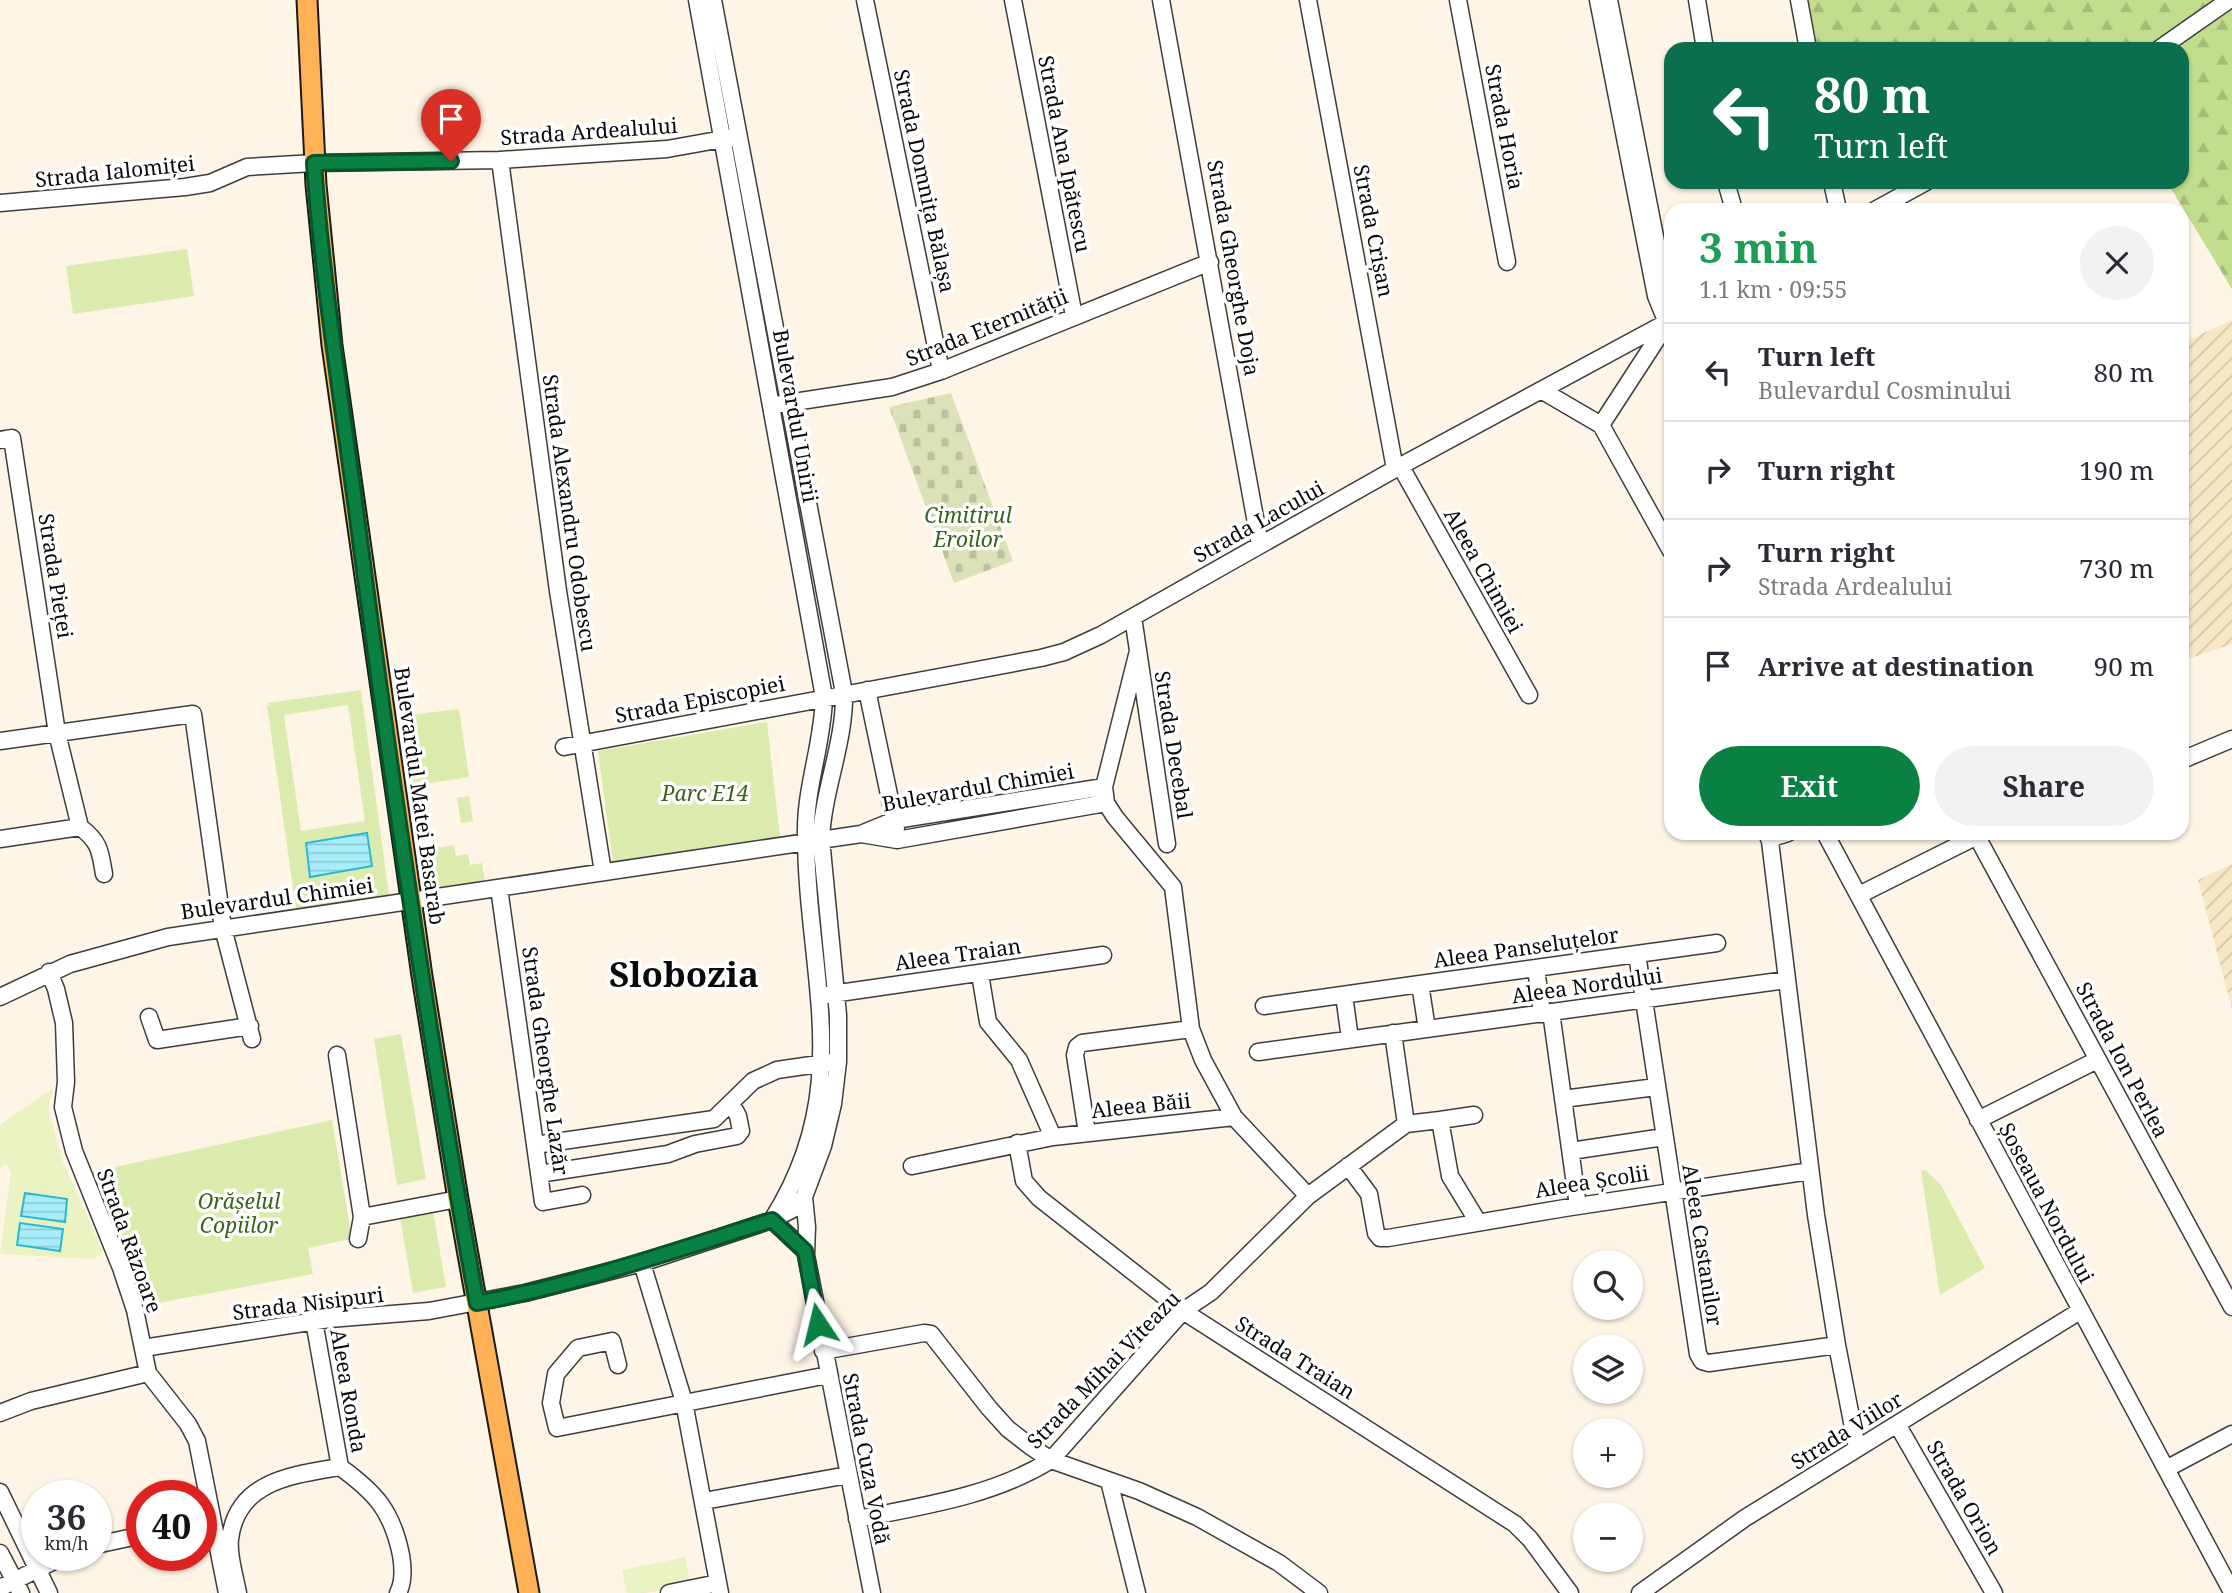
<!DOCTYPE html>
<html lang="en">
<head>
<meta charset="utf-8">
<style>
  body { margin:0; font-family:"Noto Serif",serif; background:#f2f2f3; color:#2b2b33; height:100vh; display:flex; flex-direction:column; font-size:26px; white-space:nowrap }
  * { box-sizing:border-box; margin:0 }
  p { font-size:23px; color:#7c7c81 }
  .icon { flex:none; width:38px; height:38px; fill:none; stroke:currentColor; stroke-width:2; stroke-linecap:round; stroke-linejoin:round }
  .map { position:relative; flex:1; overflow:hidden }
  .panel { position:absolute; left:1664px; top:203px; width:525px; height:637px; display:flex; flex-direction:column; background:#fff; border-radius:21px; box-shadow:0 2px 5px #0004 }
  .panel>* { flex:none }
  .top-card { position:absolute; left:1664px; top:42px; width:525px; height:147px; border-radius:21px; box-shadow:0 2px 5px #0004; background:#0b6e4f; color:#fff; overflow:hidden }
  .fabs { position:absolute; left:1573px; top:1250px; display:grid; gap:14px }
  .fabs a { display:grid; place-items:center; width:70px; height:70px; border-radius:50%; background:#fff; box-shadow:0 2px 5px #0004; font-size:35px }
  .speed { position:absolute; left:21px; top:1480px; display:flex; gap:14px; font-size:35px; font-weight:700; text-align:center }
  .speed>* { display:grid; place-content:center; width:91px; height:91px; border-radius:50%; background:#fff; box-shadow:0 2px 5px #0004; line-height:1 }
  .speed small { font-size:18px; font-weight:400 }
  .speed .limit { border:10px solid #d22; background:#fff; color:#111 }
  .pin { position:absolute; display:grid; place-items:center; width:60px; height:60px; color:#fff; margin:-72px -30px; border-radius:50% 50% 50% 0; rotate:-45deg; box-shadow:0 0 7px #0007 }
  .pin .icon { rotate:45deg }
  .me { position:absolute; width:77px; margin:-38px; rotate:350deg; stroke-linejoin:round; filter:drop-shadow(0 0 5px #0008) }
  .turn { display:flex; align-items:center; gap:24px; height:147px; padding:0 35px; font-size:32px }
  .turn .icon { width:91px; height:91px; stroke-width:2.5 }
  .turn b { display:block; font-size:49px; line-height:60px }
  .round { display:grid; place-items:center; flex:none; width:74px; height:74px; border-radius:37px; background:#f2f2f3 }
  .head { display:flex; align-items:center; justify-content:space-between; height:119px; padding:0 35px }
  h1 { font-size:42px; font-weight:700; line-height:52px; color:#1e9e55 }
  .cta { display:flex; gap:14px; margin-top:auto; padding:14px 35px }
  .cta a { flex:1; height:80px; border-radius:42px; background:#0b8043; color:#fff; font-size:28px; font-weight:700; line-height:80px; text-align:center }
  .cta a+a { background:#f2f2f3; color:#2b2b33 }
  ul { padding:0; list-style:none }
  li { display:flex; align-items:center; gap:21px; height:98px; padding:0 35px; border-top:2px solid #e1e1e2 }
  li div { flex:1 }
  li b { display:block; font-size:26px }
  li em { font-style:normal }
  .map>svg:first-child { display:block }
  .farmland { fill:url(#farmland-furrows) }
  .forest { fill:url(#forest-firs) }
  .cemetery { fill:url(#cemetery-stones) }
  .park { fill:#dbebae; fill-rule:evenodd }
  .pitch { fill:#ebf2c1 }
  .water { fill:url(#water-rules); stroke:#2ab7d6; stroke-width:2 }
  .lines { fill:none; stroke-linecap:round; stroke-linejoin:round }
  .minor-casing { stroke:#3d3d3d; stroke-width:19 }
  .major-casing { stroke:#1b1b1b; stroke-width:23 }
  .minor { stroke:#fff; stroke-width:16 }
  .major { stroke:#ffb156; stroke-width:19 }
  .route-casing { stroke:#07532c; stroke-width:18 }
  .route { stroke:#0b8043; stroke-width:12 }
  .labels { text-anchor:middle; stroke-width:7; stroke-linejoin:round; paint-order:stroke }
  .street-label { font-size:21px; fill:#0a0a0a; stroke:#fff }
  .park-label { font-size:21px; font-style:italic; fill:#386417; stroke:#fff }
  .town-label { font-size:35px; font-weight:bold; fill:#0a0a0a; stroke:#fff }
</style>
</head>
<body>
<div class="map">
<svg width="2232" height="1593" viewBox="0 0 2232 1593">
  <defs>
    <pattern id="farmland-furrows" width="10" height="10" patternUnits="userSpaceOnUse" patternTransform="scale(1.75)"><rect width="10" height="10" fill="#f6e7c5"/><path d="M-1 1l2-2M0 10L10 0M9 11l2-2" fill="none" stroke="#d2c5a8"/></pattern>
    <pattern id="forest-firs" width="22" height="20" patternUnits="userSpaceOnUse" patternTransform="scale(1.75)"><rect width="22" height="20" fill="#c2dd8d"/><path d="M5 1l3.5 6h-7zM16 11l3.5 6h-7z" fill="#a5bc78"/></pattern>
    <pattern id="cemetery-stones" width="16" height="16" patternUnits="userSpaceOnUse" patternTransform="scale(1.75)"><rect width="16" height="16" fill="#dce1b8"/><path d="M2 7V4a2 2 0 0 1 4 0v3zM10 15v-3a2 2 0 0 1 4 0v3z" fill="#bbc09d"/></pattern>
    <pattern id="water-rules" width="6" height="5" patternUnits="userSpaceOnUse" patternTransform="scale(1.75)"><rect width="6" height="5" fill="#a7edfa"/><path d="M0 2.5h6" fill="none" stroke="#8ecad5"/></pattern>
  </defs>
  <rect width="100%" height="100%" fill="#fff5e6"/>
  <path class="farmland" d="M2232,320V644L2182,661V343Z
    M2232,864V1009L2198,880Z"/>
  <path class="forest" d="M1806,0H2232V289L2167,182H2182V49H1815Z"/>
  <path class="cemetery" d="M951,393L1013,561L954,583L889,407Z"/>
  <path class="park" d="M187,249L194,296L73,314L66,266Z
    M361,690L389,895L296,909L267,705L272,707L267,703ZM348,705L365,821L301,831L284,715ZM367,833L372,866L310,877L306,843Z
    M459,709L469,777L411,786L401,716Z
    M767,722L781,845L614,870L598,751Z
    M469,796L473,821L461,823L457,798Z
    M454,845L456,856L468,854L470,865L482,863L486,889L429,897L421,850Z
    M401,1034L426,1179L397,1185L374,1039Z
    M332,1120L352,1239L308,1248L313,1274L142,1306L121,1244L92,1172Z
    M1925,1170L1941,1185L1985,1268L1940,1295L1921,1171Z
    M432,1205L446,1287L413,1293L399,1211Z"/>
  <path class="pitch" d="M53,1088L48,1108L63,1162L103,1252L93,1259L0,1254L11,1172L6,1164L0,1168V1125Z
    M685,1557L690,1584L646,1593H627L622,1570Z"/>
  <path class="water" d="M367,833L372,866L310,877L306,843Z
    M25,1193L67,1199L65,1222L21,1216Z
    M20,1223L63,1229L60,1251L17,1245Z"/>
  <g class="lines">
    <g class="minor-casing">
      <path id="minor" d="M697,0L824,697C823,742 806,786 806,829C805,973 858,1085 772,1220
        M865,0L941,371
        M1013,0L1074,316
        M1161,0L1260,545
        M1308,0L1395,469
        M1458,0L1507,262
        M1598,0L1656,296L1667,323
        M1609,0L1666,293L1667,313
        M1697,0L1705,49
        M1799,0L1808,49
        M2159,49L2229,0
        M500,160L558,591L603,872
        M1726,182L1734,210
        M1832,182L1838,210
        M0,203L185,187L210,183L247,167L314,163L500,160L667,149L734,137
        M1875,210L1926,182
        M1541,390L1601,425L1671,551
        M781,404L892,387L941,371L1210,262
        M1601,425L1666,325
        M0,440L12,438L57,733L80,827
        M1401,467L1529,695
        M1133,617L1167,844
        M1138,651L1104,787L1106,803L1115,817L1173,887L1191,1029L1203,1060L1234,1117L1308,1196
        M867,690L896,828
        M0,741L193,714L223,928L252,1039
        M564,747L1041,658L1064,652L1101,635L1395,469L1671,320
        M2182,760L2232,739
        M1769,833L1816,1215L1837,1345L1857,1448
        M1825,833L2232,1592
        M1975,833L2232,1307
        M861,834L897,840L1106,803
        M0,839L80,827C100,842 100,851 104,874
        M1769,839L1788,833
        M499,888L543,1202L582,1195
        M1859,895L1983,833
        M1637,954L1717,943
        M1536,968L1542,1014
        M49,972L56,989L64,1023L66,1082L63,1107L74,1151L121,1268L135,1310L148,1373L188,1424L197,1441L227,1593
        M980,974L988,1022L1019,1060L1053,1137
        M1420,984L1637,954L1698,1354L1702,1361L1709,1363L1837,1345
        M825,995L1103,955
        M1344,995L1350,1039
        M0,997L70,964L168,937L861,834L895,820L1104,787
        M1264,1006L1420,984L1427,1029
        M1551,1012L1578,1206
        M149,1017L157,1040L250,1026
        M1393,1033L1406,1124
        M1258,1052L1786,980
        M337,1055L362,1217L458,1199
        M1563,1099L1656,1087
        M1440,1120L1474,1115
        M1978,1120L2097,1060
        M1087,1133L1075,1055L1077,1047L1082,1043L1191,1029
        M1017,1143L1024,1181L1039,1198L1183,1311L1515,1524L1530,1539L1570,1593
        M535,1145L714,1119L753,1081L777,1070L832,1062
        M1571,1151L1664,1137
        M912,1166L1053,1137L1234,1117
        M1348,1166L1369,1194L1376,1233L1380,1238H1388L1565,1208L1810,1171
        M539,1174L668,1154L695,1144L737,1136L741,1131L738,1116L731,1103
        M804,1197L807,1227L806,1255L872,1593
        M772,1220L805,1251
        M358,1239L362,1217
        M642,1263L684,1402L720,1593
        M314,1321L340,1467
        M143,1348L329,1319L429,1311L525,1293L642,1263L772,1220L793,1209L804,1197L823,1146L833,1104L838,1062V1015L821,839C823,790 845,743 844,693L713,0
        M823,1351L924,1333L931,1334L989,1408L1008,1429L1030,1446L1051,1460L1139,1491L1197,1517L1279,1563L1319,1593
        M618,1365L612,1341L578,1348L556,1374L551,1403L557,1428L828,1375
        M0,1413L31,1401L148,1373
        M1897,1424L1994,1593
        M2166,1469L2232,1434
        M1109,1481L1137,1593
        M0,1492L49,1593
        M704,1501L848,1475
        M857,1519C923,1506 993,1496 1051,1460L1183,1311L1211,1292L1308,1196L1406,1124L1440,1120L1450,1176L1478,1222
        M96,1545L142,1535
        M0,1553L21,1593
        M0,1588L64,1556
        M238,1593C235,1576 228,1556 230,1539C237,1480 294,1475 340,1467C376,1493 392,1511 401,1555C403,1567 404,1582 398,1593
        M669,1593L718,1583
        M1640,1593L1745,1518L2080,1311"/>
    </g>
    <g class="major-casing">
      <path id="major" d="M307,0L316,185L332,345L422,976L458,1199L529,1593"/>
    </g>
    <use href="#minor" class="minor"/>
    <use href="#major" class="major"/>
  </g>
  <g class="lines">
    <g class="route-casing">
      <path id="route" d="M451,161L314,163C323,293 345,420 361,548C394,800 431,1053 477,1303C578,1284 674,1251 772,1220L805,1251L818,1324"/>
    </g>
    <use href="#route" class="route"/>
  </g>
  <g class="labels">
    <g class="street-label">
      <text transform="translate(1504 127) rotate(79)" y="7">Strada Horia</text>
      <text transform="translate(589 132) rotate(-4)" y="7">Strada Ardealului</text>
      <text transform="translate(1064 154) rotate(79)" y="7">Strada Ana Ipătescu</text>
      <text transform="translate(115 172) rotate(-6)" y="7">Strada Ialomiței</text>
      <text transform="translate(924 181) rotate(78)" y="7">Strada Domnița Bălașa</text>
      <text transform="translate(1373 231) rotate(79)" y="7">Strada Crișan</text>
      <text transform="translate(1233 268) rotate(80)" y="7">Strada Gheorghe Doja</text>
      <text transform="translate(987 328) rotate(-22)" y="7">Strada Eternității</text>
      <text transform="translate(795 416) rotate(80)" y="7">Bulevardul Unirii</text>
      <text transform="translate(569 513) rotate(82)" y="7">Strada Alexandru Odobescu</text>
      <text transform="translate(1259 522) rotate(-29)" y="7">Strada Lacului</text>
      <text transform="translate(1483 571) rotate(61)" y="7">Aleea Chimiei</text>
      <text transform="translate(55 576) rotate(81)" y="7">Strada Pieței</text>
      <text transform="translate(700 700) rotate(-11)" y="7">Strada Episcopiei</text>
      <text transform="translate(1173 745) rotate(81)" y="7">Strada Decebal</text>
      <text transform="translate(978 788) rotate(-10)" y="7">Bulevardul Chimiei</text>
      <text transform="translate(419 796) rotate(82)" y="7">Bulevardul Matei Basarab</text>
      <text transform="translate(277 899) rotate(-8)" y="7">Bulevardul Chimiei</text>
      <text transform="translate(1526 948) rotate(-8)" y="7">Aleea Panseluțelor</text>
      <text transform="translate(958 955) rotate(-8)" y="7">Aleea Traian</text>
      <text transform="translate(1587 986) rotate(-8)" y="7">Aleea Nordului</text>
      <text transform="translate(2122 1060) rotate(62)" y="7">Strada Ion Perlea</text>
      <text transform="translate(545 1061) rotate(82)" y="7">Strada Gheorghe Lazăr</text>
      <text transform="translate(1141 1106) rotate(-6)" y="7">Aleea Băii</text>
      <text transform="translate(1592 1182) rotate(-9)" y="7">Aleea Școlii</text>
      <text transform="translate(2046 1203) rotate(62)" y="7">Șoseaua Nordului</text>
      <text transform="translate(129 1241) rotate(70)" y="7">Strada Răzoare</text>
      <text transform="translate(1702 1245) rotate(81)" y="7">Aleea Castanilor</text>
      <text transform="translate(308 1304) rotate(-7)" y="7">Strada Nisipuri</text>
      <text transform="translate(1295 1358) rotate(32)" y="7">Strada Traian</text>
      <text transform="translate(1104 1370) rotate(-46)" y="7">Strada Mihai Viteazu</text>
      <text transform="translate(348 1391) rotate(80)" y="7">Aleea Ronda</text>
      <text transform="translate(1847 1431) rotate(-32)" y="7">Strada Viilor</text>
      <text transform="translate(866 1459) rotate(79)" y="7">Strada Cuza Vodă</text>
      <text transform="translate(1964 1498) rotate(60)" y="7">Strada Orion</text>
    </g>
    <g class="park-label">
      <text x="968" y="523">Cimitirul<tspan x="968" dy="24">Eroilor</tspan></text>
      <text x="705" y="801">Parc E14</text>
      <text x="239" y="1209">Orășelul<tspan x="239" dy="24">Copiilor</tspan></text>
    </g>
    <g class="town-label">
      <text x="684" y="987">Slobozia</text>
    </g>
  </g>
</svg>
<div class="fabs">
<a><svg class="icon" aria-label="search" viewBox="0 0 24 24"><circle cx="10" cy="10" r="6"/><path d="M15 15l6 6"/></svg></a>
<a><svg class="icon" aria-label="layers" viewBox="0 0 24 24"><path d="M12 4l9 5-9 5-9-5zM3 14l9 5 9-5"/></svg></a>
<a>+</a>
<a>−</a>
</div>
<div class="speed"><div>36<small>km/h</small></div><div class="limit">40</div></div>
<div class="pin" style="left:451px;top:161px;background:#d93025"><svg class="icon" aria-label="arrive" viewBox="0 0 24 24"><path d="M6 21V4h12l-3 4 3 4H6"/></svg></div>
<svg class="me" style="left:818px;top:1324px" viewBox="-20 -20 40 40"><path d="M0-17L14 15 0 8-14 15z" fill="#0b8043" stroke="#fff" stroke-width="4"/></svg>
<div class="top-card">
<div class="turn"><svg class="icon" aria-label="left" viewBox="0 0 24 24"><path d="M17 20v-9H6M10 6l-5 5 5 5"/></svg><div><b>80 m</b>Turn left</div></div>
</div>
<section class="panel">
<div class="head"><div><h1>3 min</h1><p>1.1 km · 09:55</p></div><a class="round"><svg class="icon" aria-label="close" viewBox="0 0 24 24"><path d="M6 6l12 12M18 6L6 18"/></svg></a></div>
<ul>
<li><svg class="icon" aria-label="left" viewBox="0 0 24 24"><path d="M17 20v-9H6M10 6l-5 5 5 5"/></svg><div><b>Turn left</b><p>Bulevardul Cosminului</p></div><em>80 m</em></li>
<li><svg class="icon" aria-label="right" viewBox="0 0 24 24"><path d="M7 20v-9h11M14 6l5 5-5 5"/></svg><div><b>Turn right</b></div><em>190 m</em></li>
<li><svg class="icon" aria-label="right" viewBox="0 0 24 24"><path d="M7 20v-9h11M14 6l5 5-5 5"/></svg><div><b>Turn right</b><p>Strada Ardealului</p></div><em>730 m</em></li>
<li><svg class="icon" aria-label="arrive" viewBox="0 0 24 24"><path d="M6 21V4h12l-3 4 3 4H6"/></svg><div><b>Arrive at destination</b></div><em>90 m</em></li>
</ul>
<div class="cta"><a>Exit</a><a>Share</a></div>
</section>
</div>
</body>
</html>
